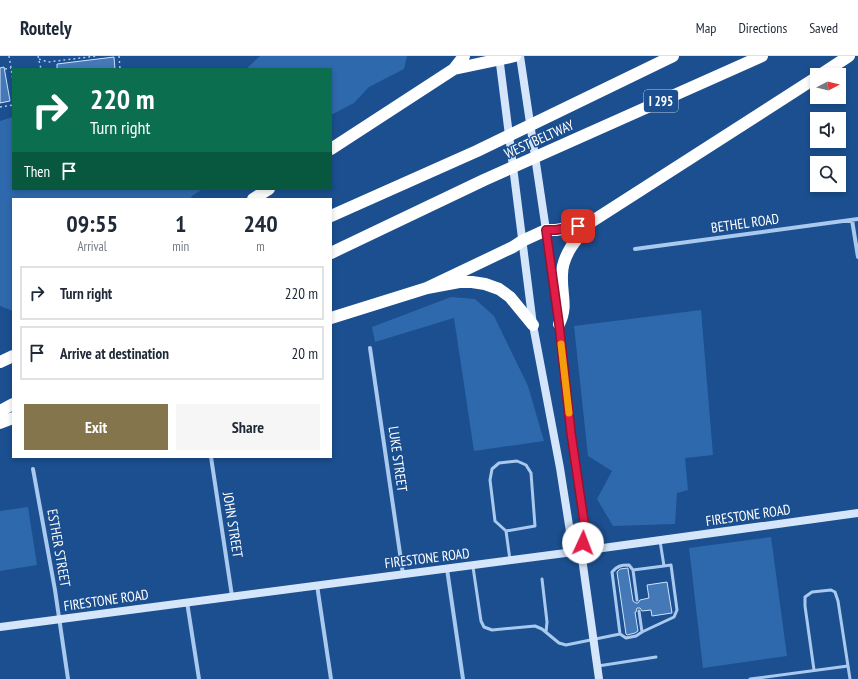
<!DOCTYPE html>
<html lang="en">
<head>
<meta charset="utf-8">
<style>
  body { margin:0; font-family:"PT Sans Narrow",sans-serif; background:#f6f6f7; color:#1f2937; height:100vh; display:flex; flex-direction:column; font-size:15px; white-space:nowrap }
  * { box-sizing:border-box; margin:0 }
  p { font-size:13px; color:#747a83 }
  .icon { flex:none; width:22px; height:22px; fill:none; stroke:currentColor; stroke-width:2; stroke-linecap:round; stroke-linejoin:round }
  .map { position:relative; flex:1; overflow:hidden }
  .side { position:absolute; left:12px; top:142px; width:320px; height:260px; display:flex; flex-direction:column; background:#fff; border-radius:0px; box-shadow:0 2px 6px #0003 }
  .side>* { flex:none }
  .top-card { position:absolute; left:12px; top:12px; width:320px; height:122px; border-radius:0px; box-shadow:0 2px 6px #0003; background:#0b6e4f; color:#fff; overflow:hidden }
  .needle { width:26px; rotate:83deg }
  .fabs { position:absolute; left:810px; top:12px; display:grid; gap:8px }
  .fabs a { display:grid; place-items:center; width:36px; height:36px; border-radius:0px; background:#fff; box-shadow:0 2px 6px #0003; font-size:20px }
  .pin { position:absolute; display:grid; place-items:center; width:34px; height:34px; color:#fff; margin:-17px; border-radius:8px; box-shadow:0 2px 6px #0006 }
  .me { position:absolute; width:44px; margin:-22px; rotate:2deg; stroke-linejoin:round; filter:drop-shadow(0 0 3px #0008) }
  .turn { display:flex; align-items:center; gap:14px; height:84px; padding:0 12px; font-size:18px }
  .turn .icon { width:52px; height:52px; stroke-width:2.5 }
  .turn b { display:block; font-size:28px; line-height:34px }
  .then { display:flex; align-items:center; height:38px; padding:0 12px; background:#0003; gap:8px; font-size:15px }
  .eta { display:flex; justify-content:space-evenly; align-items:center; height:68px; text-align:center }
  .eta b { font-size:24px; font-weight:700; line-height:28px }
  .action { display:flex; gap:8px; margin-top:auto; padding:8px 12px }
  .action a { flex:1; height:46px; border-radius:0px; background:#84754c; color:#fff; font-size:16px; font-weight:700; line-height:46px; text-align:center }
  .action a+a { background:#f6f6f7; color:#1f2937 }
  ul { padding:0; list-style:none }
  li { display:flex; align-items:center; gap:12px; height:54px; margin:0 8px 6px; padding:0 4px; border:2px solid #e0e1e3; border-radius:0px }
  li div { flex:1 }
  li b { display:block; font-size:15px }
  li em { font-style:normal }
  header { display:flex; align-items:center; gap:24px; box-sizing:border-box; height:56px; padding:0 20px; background:#fff; border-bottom:1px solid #e0e1e3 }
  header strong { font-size:19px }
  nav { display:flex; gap:22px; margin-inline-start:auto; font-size:14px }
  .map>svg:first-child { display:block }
  .green { fill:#2e69ad }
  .building { fill:#4478b7; stroke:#cfe3fa }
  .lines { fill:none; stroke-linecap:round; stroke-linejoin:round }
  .path { stroke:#a9c9ee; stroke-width:1.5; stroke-dasharray:2 3; stroke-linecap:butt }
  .lane { stroke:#a9c9ee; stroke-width:3 }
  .street { stroke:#a9c9ee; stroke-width:4 }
  .secondary { stroke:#d6e6fa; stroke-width:8 }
  .highway { stroke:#fff; stroke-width:12 }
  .route-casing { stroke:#92132f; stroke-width:10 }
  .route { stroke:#e11d48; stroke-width:7 }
  .slow { stroke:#f59e0b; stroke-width:7 }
  .labels { text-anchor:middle; stroke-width:3; stroke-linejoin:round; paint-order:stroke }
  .shield { fill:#1b4f8f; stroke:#bbcadd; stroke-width:1 }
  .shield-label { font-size:13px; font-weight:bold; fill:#fff }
  .street-label { font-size:14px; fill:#fff; stroke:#1b4f8f }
</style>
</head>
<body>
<header>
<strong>Routely</strong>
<nav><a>Map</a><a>Directions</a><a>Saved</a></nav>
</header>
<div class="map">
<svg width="858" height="623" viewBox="0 0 858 623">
  <rect width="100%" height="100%" fill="#1b4f8f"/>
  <path class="green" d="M260,0H407L404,13L369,31L354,47L331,59V13H246Z
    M13,61V133H203L193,139L190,143H13V255L0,250V65Z
    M451,241L475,243L494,260L528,330L544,385L474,395L454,262L375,286L372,271Z
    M701,254L713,399L685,402L688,434L677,437L675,468L613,470L597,443L612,415L588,400L574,270Z
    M28,451L37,509L0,515V455Z
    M771,481L787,600L703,612L689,492Z"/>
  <path class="building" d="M114,1L115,13H57V8Z
    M4,11L10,45L0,47V12Z
    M628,512V513L633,545L636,547H638L640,544L649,542L647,529L667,526L672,557L652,560L651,554L642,555L640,552H637L636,556H635L638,575L635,577L627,579L626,578L617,516L620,513Z"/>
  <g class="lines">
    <path class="path" d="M9,0L13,24
      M38,0L41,13
      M119,0L120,13
      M39,3L48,6L97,0
      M5,13L11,12
      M0,51L13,49"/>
    <path class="lane" d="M506,475L535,470L531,417L526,409L517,405L499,407L492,413L490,424L495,465L506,475L510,504
      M473,511L481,565L484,571L492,574L535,570L542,573L559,587L566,589L620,578L626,582L636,580L642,576L674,561L677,554L671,509L664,510L660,485
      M542,523L547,566L546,576
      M637,544L633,514L664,510
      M639,555L642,576
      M620,578L612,516C617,510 621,509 629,509L633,514
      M598,610L656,601
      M814,614L805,550V541L812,536L831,534L835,536L838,545L850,623
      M750,623L848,610"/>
    <path class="street" d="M852,164L858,201
      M635,193L858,163
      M370,292L403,518
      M211,401L232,540
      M33,413L55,534L68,623
      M447,513L463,623
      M317,529L331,623
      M187,546L199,623"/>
    <path class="secondary" d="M499,0L533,269L560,412L571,482L581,495
      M520,0L546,174L559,268L571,377L586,479L581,495L599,623
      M0,571L581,495L858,457"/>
    <path class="highway" d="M454,13L515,0
      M820,19L849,0
      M331,93L454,13L464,0
      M253,143L269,133
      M331,160L477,95L673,0
      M331,197L484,124L762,0
      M427,232L513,191L522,185L546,174H556L579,170L591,166L817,21
      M331,262L427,232L459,226H472L485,228L499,233L510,241L533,269
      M559,268C568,250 561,239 562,219C562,198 578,181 591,166
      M0,306L13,300
      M0,355L13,348
      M0,367L13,362"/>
  </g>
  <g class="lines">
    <g class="route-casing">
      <path id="route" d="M578,170L556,174H546L559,268L571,377L586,479L583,487"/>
    </g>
    <use href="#route" class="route"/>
    <path class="slow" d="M561,288L569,357"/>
  </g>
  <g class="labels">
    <rect class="shield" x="644" y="34" width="34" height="22" rx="3"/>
    <g class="shield-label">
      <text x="661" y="50">I 295</text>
    </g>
    <g class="street-label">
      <text transform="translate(539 83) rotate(-24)" y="5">WEST BELTWAY</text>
      <text transform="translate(745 167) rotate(-8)" y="5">BETHEL ROAD</text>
      <text transform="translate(398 403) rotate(82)" y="5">LUKE STREET</text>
      <text transform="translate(748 459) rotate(-8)" y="5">FIRESTONE ROAD</text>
      <text transform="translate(233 469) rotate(81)" y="5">JOHN STREET</text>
      <text transform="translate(59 492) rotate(80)" y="5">ESTHER STREET</text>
      <text transform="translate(427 502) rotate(-7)" y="5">FIRESTONE ROAD</text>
      <text transform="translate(106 544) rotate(-8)" y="5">FIRESTONE ROAD</text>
    </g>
  </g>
</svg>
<div class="fabs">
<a><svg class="needle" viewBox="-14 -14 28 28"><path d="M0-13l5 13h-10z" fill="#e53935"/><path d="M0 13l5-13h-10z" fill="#747a83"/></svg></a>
<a><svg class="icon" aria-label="sound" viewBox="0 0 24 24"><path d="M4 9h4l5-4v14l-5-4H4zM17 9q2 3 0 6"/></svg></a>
<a><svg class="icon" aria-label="search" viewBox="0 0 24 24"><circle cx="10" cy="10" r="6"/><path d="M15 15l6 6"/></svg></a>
</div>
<div class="pin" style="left:578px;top:170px;background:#d93025"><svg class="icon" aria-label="arrive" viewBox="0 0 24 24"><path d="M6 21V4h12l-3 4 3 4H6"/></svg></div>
<svg class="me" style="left:583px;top:487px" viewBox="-20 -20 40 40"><circle r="19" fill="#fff"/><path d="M0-13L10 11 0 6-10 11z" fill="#e11d48"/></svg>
<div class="top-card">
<div class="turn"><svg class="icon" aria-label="right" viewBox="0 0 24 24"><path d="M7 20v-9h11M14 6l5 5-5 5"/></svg><div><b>220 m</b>Turn right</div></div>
<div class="then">Then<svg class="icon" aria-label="arrive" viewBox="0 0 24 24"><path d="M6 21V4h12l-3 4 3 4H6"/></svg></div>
</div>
<section class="side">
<div class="eta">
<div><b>09:55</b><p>Arrival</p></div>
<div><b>1</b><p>min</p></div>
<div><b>240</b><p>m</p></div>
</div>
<ul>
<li><svg class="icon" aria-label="right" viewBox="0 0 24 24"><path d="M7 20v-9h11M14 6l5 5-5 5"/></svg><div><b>Turn right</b></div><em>220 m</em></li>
<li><svg class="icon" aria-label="arrive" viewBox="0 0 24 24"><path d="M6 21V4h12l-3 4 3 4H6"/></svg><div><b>Arrive at destination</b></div><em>20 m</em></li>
</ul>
<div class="action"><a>Exit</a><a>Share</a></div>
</section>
</div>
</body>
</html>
